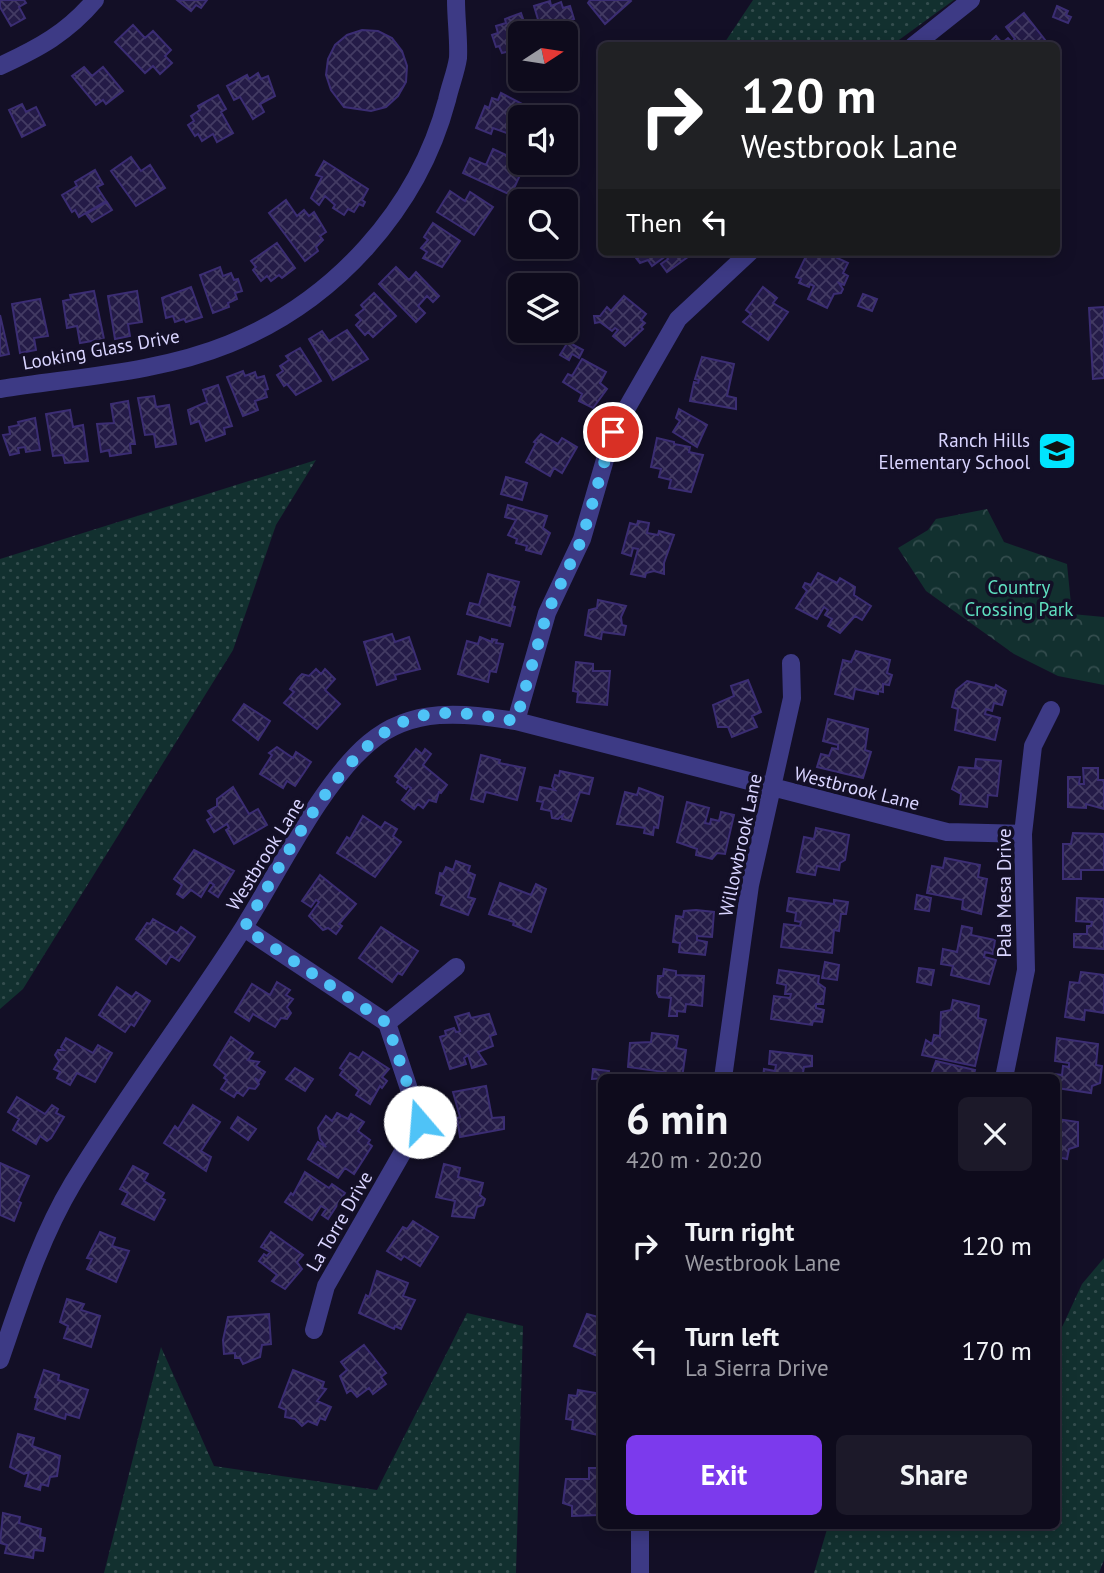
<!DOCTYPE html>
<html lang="en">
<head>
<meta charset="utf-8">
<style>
  body { margin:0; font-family:"PT Sans",sans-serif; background:#1c1929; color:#f1f3f6; height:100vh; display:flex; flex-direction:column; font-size:26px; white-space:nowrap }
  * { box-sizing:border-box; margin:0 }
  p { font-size:23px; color:#9b9ba3 }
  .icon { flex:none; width:38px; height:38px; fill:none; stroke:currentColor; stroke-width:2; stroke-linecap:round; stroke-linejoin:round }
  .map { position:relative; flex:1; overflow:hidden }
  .side { position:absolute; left:598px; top:1074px; width:462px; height:455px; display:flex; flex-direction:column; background:#0e0b1c; border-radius:10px; box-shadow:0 4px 18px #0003,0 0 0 2px #2e2b3b }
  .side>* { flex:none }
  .hud { position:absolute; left:598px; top:42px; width:462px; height:214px; border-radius:10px; box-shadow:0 4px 18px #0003,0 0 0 2px #2e2b3b; background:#202124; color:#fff; overflow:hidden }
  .needle { width:46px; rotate:78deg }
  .fabs { position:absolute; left:508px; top:21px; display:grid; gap:14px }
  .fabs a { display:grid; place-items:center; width:70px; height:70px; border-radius:10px; background:#0e0b1c; box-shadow:0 4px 18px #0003,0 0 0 2px #2e2b3b; font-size:35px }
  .pin { position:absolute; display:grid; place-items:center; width:60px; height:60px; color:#fff; margin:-30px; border:4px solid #fff; border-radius:50%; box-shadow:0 2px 7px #0007 }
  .me { position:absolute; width:77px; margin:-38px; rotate:342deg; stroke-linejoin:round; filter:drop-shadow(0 0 5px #0008) }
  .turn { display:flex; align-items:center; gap:24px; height:147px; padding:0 28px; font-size:32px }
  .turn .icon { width:91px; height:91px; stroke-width:2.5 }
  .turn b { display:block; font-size:49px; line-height:60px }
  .then { display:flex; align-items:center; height:66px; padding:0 28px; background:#0003; gap:14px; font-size:26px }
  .round { display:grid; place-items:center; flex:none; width:74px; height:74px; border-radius:10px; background:#1c1929 }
  .headline { display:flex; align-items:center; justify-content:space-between; height:119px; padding:0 28px }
  h1 { font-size:42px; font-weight:600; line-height:52px }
  .primary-button { display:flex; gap:14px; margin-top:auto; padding:14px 28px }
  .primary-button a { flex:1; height:80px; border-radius:10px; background:#7c3aed; color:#fff; font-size:28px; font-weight:600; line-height:80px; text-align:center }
  .primary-button a+a { background:#1c1929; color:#f1f3f6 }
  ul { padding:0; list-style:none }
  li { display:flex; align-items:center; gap:21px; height:105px; padding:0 28px }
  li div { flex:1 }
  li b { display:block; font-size:26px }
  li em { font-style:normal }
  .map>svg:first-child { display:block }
  .grass { fill:url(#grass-dots) }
  .park { fill:url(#park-crowns) }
  .building { fill:url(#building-cross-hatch); stroke:#3b2d73; stroke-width:2 }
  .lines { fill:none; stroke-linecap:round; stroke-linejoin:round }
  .minor { stroke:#3d3a85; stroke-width:18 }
  .route { stroke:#4fc3f7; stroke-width:12; stroke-dasharray:0 21.6 }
  .labels { text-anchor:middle; stroke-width:7; stroke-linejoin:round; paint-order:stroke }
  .street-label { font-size:19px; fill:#d9d4ff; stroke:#130f26 }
  .poi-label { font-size:19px; fill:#d9d4ff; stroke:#130f26; text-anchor:end }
  .park-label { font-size:19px; fill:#5fe0c0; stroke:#130f26 }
</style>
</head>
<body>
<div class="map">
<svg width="1104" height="1573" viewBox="0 0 1104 1573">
  <defs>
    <pattern id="grass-dots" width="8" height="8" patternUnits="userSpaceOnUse" patternTransform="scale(1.75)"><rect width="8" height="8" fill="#12302f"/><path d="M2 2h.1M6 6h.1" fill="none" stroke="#344d4e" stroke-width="1.8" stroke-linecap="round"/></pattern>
    <pattern id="park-crowns" width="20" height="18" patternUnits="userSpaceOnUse" patternTransform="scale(1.75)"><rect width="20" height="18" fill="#12302f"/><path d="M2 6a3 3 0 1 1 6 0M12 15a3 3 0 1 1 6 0" fill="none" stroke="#344d4e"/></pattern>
    <pattern id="building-cross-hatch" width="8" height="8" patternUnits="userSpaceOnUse" patternTransform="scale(1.75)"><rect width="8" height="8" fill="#241b47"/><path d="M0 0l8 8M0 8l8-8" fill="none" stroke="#433b63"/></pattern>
  </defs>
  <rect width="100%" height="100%" fill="#130f26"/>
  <path class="grass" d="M753,0H954L892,45H723Z
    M316,460L276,525L233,650L23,989L0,1009V559Z
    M1104,1258V1560L1099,1573H814L828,1526H1057V1338L1082,1284Z
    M467,1313L523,1326L516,1573H104L161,1347L214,1466L377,1490Z"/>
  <path class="park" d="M987,509L1004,542L1067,564L1072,614L1104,617V685L1058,676L1014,654L926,591L898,548L928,530L936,519Z"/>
  <path class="building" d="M0,0H24L26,3L19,7L25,18L11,26L0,7Z
    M177,0H207L201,8L196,5L191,11Z
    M590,0H630L631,1L605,24L588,3Z
    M550,1L551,6L561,2L563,8L570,6L574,19L570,20L572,27L542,33L534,6Z
    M1057,6L1068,11L1066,15L1071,17L1068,23L1053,17Z
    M521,13L528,33H520V58L513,60L510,51L502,53L499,46L496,47L492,35L498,33L496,26L506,23L505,19Z
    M1024,13L1049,45L986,46L996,36L1002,43L1008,38L1012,42L1015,39L1006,27Z
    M133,25L145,38L153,31L171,50L165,56L172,63L160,74L153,66L145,73L115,42Z
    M362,30L378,31L392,38L402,51L407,66L406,82L398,96L386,107L371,111L344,107L331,90L326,75L328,59L335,45L347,35Z
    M84,67L92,76L103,67L123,91L106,104L103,100L96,105L72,76Z
    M258,73L261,79L268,76L275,96L260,104L264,112L253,119L240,97L234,100L227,86L247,75L249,79Z
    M501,93L530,108L527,117H520V138L493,128L491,134L476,128L485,106L489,108L492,98L498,100Z
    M218,95L226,109L221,112L233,133L217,142L213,134L202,141L198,134L195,136L188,125L194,121L191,116L200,110L198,106Z
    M22,104L26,112L36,107L45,125L22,137L9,110Z
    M493,149L525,164L511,195L463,173L470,158L486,165Z
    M131,157L141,171L150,165L165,188L136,206L111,171Z
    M324,161L368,189L362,200L365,202L363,206L359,204L354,212L348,209L344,215L333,208L335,205L325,196L319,205L311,198L322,177L316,175Z
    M95,170L103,184L97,187L106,201L79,217L75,210L72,212L62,195L77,186L75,182Z
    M450,191L465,201L470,192L493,207L474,235L437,212Z
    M286,200L297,216L304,210L309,216L314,212L326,232L320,236L323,240L316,247L318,251L305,261L269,213Z
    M107,202L112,210L92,222L86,214Z
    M433,223L460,241L442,267L423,258L427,252L421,248L428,240L424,237Z
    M277,243L295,268L282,278L279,275L271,281L267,276L261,281L253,270L256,267L251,261Z
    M637,252H691L692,254L667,272L661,264L668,259L666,256L652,266L648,260L640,263L636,258Z
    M808,252H825L848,263L843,273L848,276L844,285L839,283L843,289L841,293L834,294L827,308L808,299L814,286L810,284L809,287L799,283L801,279L796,277Z
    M220,267L223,276L231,273L234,280L238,279L242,291L235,293L237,299L228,303L229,307L213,313L200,275Z
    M396,267L409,280L416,272L439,296L433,302L427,296L418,306L425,313L416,322L379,284Z
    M191,287L202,317L186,322L184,319L175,322L173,316L166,318L162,298Z
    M763,287L777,298L773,303L788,312L768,340L743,322L751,314L746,310Z
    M94,291L104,339L80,343L77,326L67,328L63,301L71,299L70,295Z
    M137,291L142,322L128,324L130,336L115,339L108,296Z
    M374,293L396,316L373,337L368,332L365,335L356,325L361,320L356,315L364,309L361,305Z
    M863,294L877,299L872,311L858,306Z
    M624,296L646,314L641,320L645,323L641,327L643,329L625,346L613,336L618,330L615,328L612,331L600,322L595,323L594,316H600L607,307L611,311Z
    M40,299L48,336L34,338L36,350L20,353L12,304Z
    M1104,307V378L1093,379L1089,308Z
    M0,315L9,354L0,356Z
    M347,330L368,359L333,380L309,339L322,331L329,341Z
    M568,342L583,350L579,358L572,354L569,360L560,355Z
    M300,348L321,381L296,395L287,384L284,386L277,375L283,371L280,366L289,360L286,356Z
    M702,357L734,364L727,396L736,398V409L690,401L694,382L698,383L699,380L695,379Z
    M582,359L606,372L600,383L607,389L593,408L579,401L582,394L563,382L568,374L572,376Z
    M243,371L245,376L255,372L257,378L264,376L268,389L265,390L267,397L255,401L258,410L243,416L227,377Z
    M218,385L232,426L224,428L225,434L206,441L199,421L191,424L188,410L207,402L203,390Z
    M154,396L156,407L169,405L176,444L156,447L154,434L145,435L138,398Z
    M128,401L135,444H130L131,453L110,456L109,450L101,452L97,424L114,423L111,404Z
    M679,409L707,425L697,447L673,432L680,421L676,418Z
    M70,410L73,427L83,425L88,461L65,463L63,455L53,456L46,414Z
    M35,418L40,450L26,452L25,447L18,448L19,453L10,455L3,435L10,434L9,427L19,425L18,422Z
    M541,434L558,444L562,438L577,447L562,473L554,468L550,476L526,462L536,443L534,442Z
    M657,438L674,442V444L690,447L689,452L703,455L691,492L669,488L671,480L659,477L661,469L651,467Z
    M506,477L527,483L522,500L501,494Z
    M508,505L547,516L543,528L550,533L541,554L526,550L527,546L516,543L517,539L508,535L516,520L505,517Z
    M638,521L649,523L647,533L658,535L659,531L674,535L664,563V574L654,571L646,573L645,577L631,574L638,549L633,548L631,556L622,553L630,523L637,525Z
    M818,573L837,583L840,578L855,587L854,595L871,606L862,620L855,616L840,633L828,626L832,619L825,615L828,610L824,607L817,619L796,608L807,591L803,587L805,583L811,585Z
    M488,574L519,582L512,606L515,607L510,626L467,614L470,603L479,605Z
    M598,600L626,606L621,617L622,625L626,626L624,635L602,632L601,639L585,635L589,610L597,608Z
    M392,634L395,642L409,637L420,669L395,675L396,679L377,685L364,642Z
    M480,637L492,642V639L497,640L496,643L503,644L496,672L490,671L488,682L458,674L467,641L478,644Z
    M856,651L890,660L887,673L892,675L889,685L883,684V692L878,691V694L855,689L853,699L835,694L843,660L851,662Z
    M576,662L593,664V671H610L607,705L577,702L578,692L573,691Z
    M316,669L321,674L325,669L335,679L325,690L340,704L317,729L284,703L294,692L290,689L298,678L302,674L309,676Z
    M748,680L761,712L752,716L757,727L732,737L728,727H718L713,705L734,696L731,686Z
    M967,681L995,688L996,685L1006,691L1002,705L994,703L992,711L986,709L985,714L1000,718L995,740L955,730L958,709L952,707L956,690Z
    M244,704L270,721L258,740L233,720Z
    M828,719L868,729L865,750L871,752L863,778L817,767L821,754L829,756L832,748L838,749V745L823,741Z
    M277,747L293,758L296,752L311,762L295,786L287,781L283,788L260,774L272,755L269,753Z
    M416,749L422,754L425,749L431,754L423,765L447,785L441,793L439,792L436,802L429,800L423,808L418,804L414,809L402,800L411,788L408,786L406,789L397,782L399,779L395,776Z
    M481,755L500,760L499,763L525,768L517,800L486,792L483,802L471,799Z
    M976,759L1001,761L997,796L988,795L987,807L960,804L961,794L952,789L959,767L982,769L975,767Z
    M1083,768H1098V780H1104V809L1086,804V808L1068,807V777H1080L1079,784H1084Z
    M560,771L593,778L589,794L580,792L571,821L562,819L563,815L558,819L552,818L551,811L541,809L543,802L537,801L540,787L555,790L552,786L555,775L559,776Z
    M233,787L249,814L258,809L267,825L234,844L226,830L229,828L227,824L214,832L207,820L212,817L208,811L217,806V799Z
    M639,788L663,797L658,828L654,827L653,835L644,833L645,828L617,824L625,792L637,795Z
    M687,802L709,808L705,823L710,824L711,819L719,821L721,812L734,815L725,854L717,853L712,859L696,855L697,849L677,842Z
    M363,816L381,828L385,822L397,829L393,836L401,842L375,877L337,853L347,837L350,839Z
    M816,828L849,835L845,860L840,863L839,870L817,866L815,875L797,872L804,837L814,839Z
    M1073,833L1104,834V870H1081V879H1063V844H1071Z
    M194,850L234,871L218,897L209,891L214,885L210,882L201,897L191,890L183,898L177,894L182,885L174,879Z
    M945,858L980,865L978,877L987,879L981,914L962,909L963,900L927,893L932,866L943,868Z
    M456,861L470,866L468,872L475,875L468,897L475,899L468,915L441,905L444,896L436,893L440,873L443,874L446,867L453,870Z
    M320,875L356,904L339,924L342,926L336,934L328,928L323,930L309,916L319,902L316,900L311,907L302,901Z
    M500,883L531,895L536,884L546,889L531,932L513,925L514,922L489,914Z
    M917,895L931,898L929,911L915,909Z
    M789,898L834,904V900L848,902L846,914H841L839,931L834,930L832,953L781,947L784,924L800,926L801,922L795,921L796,913L787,911Z
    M1077,898L1104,899V949L1074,947V934H1087V926H1091L1092,922L1076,921Z
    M696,910L714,912L712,937L697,936V940L707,942L705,955L679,952L680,943L673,942L676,916L683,917L684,911Z
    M153,919L177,933L181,927L195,937L179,961L171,956L166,964L136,939L147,923L150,924Z
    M962,926L972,928L971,935L995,940L993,954L985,952L984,957L996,960L989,984L951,975L953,966L941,964L943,949L957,952Z
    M381,927L418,951L402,975L398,973L392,982L359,958Z
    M825,962L839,965L837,980L822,978Z
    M919,968L934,970L931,985L917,982Z
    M664,969L676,971V975L704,976L702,1006L686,1004L685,1012L677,1011V1016H669L671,998L659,997L657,993L658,976H663Z
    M779,970L819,976L818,983L825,988L823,1004H816V1008L824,1010L822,1022L813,1021L812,1025L771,1019L774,996L790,998L791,994H785L786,985L777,983Z
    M1081,972L1104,975V1013L1085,1010L1084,1020L1065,1017L1070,982L1079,983Z
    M277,982L290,990L286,995L293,999L287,1007L291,1013L287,1019L281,1018L275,1027L253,1014L249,1021L235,1012L252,984L270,995Z
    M117,987L132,997L136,992L150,1001L134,1026L131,1024L125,1032L99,1015Z
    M953,1000L979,1006L978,1018L986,1020L975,1066L922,1055L926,1040L932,1044L934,1035L940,1036L941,1012L951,1010Z
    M469,1013L471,1018L489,1014L496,1034L490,1036L493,1046L478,1052L486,1064L472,1068L468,1055L464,1058L466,1064L450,1069L440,1037L446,1035L445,1031L454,1028L456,1032L460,1031L455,1017Z
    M652,1033L678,1036L676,1048L686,1050L682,1078H663L664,1072L628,1067L630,1043L651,1042Z
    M231,1037L253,1053L248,1060L259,1062L256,1066L265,1072L259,1081L255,1078L259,1084L255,1089L249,1088L243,1096L237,1092L234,1097L221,1089L227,1080L224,1078L226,1075L214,1065Z
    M66,1038L93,1053L98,1045L112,1053L95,1082L77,1073L70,1085L57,1078L60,1072L54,1069L59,1061L55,1055L58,1050H64L61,1047Z
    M1057,1038L1098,1044L1096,1065L1102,1066L1100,1083L1092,1086L1091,1093L1057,1088L1053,1074L1062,1075L1063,1066L1069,1067V1063L1055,1061Z
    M770,1051L812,1056V1066L804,1067L802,1078H763L764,1069L775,1071L776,1065L769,1064Z
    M363,1052L389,1069L382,1077L387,1081L382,1088L380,1086L370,1104L356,1095L359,1090L340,1075L343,1070L340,1068L350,1053L359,1058Z
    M936,1061L975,1070L973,1078H923L931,1075Z
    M295,1068L313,1079L305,1091L286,1079Z
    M593,1069L609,1071L608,1078L592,1079Z
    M486,1086L492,1118L504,1117V1129L460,1137L457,1118L460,1117L453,1092Z
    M17,1097L45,1114L52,1105L58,1109L56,1113L64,1117L51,1138L47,1141L40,1136L36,1144L13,1130L19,1119L8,1112Z
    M193,1105L220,1122L201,1151L211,1157L206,1171L164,1143L175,1126L178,1129Z
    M337,1113L348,1119L351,1114L364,1122L358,1131L370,1140L368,1143L372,1146L354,1174L345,1168L338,1178L308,1159L318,1142L326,1147L320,1139L318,1128L326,1116L332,1121Z
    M238,1117L256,1129L248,1140L231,1128Z
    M1057,1119L1078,1122V1146L1069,1149L1067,1159L1057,1157Z
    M0,1163L29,1176L18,1201L21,1203L14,1221L0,1215Z
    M444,1164L460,1168L458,1177L483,1183L480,1195L485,1199L483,1205L477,1207L474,1218L452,1216L455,1201L436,1197Z
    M133,1166L148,1174L144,1181L164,1193L161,1198L165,1200L154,1220L122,1204L128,1193L120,1189Z
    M305,1172L329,1188L332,1184L345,1193L328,1219L322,1215L326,1209L321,1206L312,1220L285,1202L291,1193L293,1195Z
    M413,1221L438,1237L420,1266L404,1256L401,1260L387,1251L403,1227L407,1229Z
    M100,1232L115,1238L112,1246L129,1251L116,1282L87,1269L92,1259L87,1258Z
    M271,1232L303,1255L297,1262L302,1269L285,1289L272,1281L277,1275L259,1261L264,1254L267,1256L270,1252L261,1247Z
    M377,1271L408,1283L403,1296L415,1300L401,1329L395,1326L394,1329L359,1313L366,1295L369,1297Z
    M67,1299L84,1304L81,1310L100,1316L91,1347L64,1338L68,1326L60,1322Z
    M269,1314L271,1344L262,1345L260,1357L243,1364L240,1358H235V1353L224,1354L223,1340L228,1317Z
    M587,1314L602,1318V1358L574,1346Z
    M364,1345L386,1373L381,1377L386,1384L373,1394L369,1388L357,1397L351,1390L347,1393L340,1376L347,1370L341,1362Z
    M44,1370L59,1375L58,1380L88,1390L79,1418L66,1414L65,1419L35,1409L38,1398L35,1397Z
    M293,1370L324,1382L322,1388L326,1389L317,1401L331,1407L325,1420L320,1418L317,1425L308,1421L302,1426L295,1419L285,1417L286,1410L279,1407Z
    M578,1390L602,1394V1436L572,1429L573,1420L566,1419L569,1395L577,1396Z
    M18,1434L34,1438L32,1446L60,1456L57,1476L50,1477L48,1486L41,1484L40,1490L25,1486L29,1472L24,1474L10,1467Z
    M589,1468H602L599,1515L572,1516V1506L563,1503L566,1479H589Z
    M3,1513L20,1517L19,1523L41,1529L40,1537L45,1538L43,1551L34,1550L33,1558L5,1553L7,1545L0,1543Z"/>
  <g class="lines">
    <path class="minor" d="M913,46L971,0
      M0,66C39,48 67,33 95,0
      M0,389C75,377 158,373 229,344C335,301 418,209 447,100C450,86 456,72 458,58C459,40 456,19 456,0
      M516,721L547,613L582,539L613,432L678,319L750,252
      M244,928L387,1023L420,1122L326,1286L314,1330
      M387,1023L456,967
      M723,1078L750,885L792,698L791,663
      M1004,1078L1026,970L1023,834L1033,746L1051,710
      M0,1360C21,1299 40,1238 73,1183C126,1095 189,1014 244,927C278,873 322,782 369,743C412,706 464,713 516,721L947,832L1023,834
      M640,1573V1526"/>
  </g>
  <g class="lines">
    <path class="route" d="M420,1122L387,1023L244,928C282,865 345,733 420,716C452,709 485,716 516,721L547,613L582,539L613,432"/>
  </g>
  <defs>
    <g id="school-square" transform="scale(2.0125)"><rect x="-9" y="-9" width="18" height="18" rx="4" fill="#00e5ff" stroke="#130f26"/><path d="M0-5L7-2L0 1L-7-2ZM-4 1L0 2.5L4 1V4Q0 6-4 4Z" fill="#111"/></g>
  </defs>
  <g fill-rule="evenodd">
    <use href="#school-square" x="1057" y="451"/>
  </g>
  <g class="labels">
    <g class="street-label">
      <text transform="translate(101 349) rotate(-10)" y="7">Looking Glass Drive</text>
      <text transform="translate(857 788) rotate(14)" y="7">Westbrook Lane</text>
      <text transform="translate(740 845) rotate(-78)" y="7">Willowbrook Lane</text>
      <text transform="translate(265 854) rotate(-58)" y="7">Westbrook Lane</text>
      <text transform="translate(1004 893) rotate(-90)" y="7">Pala Mesa Drive</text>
      <text transform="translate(339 1221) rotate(-60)" y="7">La Torre Drive</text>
    </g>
    <g class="poi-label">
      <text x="1030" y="447">Ranch Hills<tspan x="1030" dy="22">Elementary School</tspan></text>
    </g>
    <g class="park-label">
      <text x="1019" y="594">Country<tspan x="1019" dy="22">Crossing Park</tspan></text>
    </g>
  </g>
</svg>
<div class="fabs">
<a><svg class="needle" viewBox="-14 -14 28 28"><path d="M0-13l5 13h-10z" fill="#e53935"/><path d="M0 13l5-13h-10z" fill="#9b9ba3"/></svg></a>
<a><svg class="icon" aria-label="sound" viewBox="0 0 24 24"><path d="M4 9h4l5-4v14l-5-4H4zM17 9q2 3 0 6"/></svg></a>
<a><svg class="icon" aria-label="search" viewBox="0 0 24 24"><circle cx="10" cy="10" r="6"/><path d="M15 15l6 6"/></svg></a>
<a><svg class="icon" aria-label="layers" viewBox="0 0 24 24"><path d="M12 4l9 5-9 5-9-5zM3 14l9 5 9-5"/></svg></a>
</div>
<div class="pin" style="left:613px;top:432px;background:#d93025"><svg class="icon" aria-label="arrive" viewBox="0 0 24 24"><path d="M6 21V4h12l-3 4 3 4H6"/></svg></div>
<svg class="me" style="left:420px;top:1122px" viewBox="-20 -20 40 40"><circle r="19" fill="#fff"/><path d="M0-13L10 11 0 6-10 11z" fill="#4fc3f7"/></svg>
<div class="hud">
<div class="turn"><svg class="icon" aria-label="right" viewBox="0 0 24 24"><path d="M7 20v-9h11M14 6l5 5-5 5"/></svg><div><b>120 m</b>Westbrook Lane</div></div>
<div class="then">Then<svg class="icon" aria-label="left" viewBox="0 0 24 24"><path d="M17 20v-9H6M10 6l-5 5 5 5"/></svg></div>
</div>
<section class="side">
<div class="headline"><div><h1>6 min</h1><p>420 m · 20:20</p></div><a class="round"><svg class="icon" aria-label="close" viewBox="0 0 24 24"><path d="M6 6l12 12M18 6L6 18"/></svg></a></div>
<ul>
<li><svg class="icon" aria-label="right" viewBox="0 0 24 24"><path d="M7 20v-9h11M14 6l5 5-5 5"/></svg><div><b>Turn right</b><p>Westbrook Lane</p></div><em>120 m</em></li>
<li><svg class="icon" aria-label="left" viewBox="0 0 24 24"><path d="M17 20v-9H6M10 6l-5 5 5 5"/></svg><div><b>Turn left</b><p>La Sierra Drive</p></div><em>170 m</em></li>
</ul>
<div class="primary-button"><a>Exit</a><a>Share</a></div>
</section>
</div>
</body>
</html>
